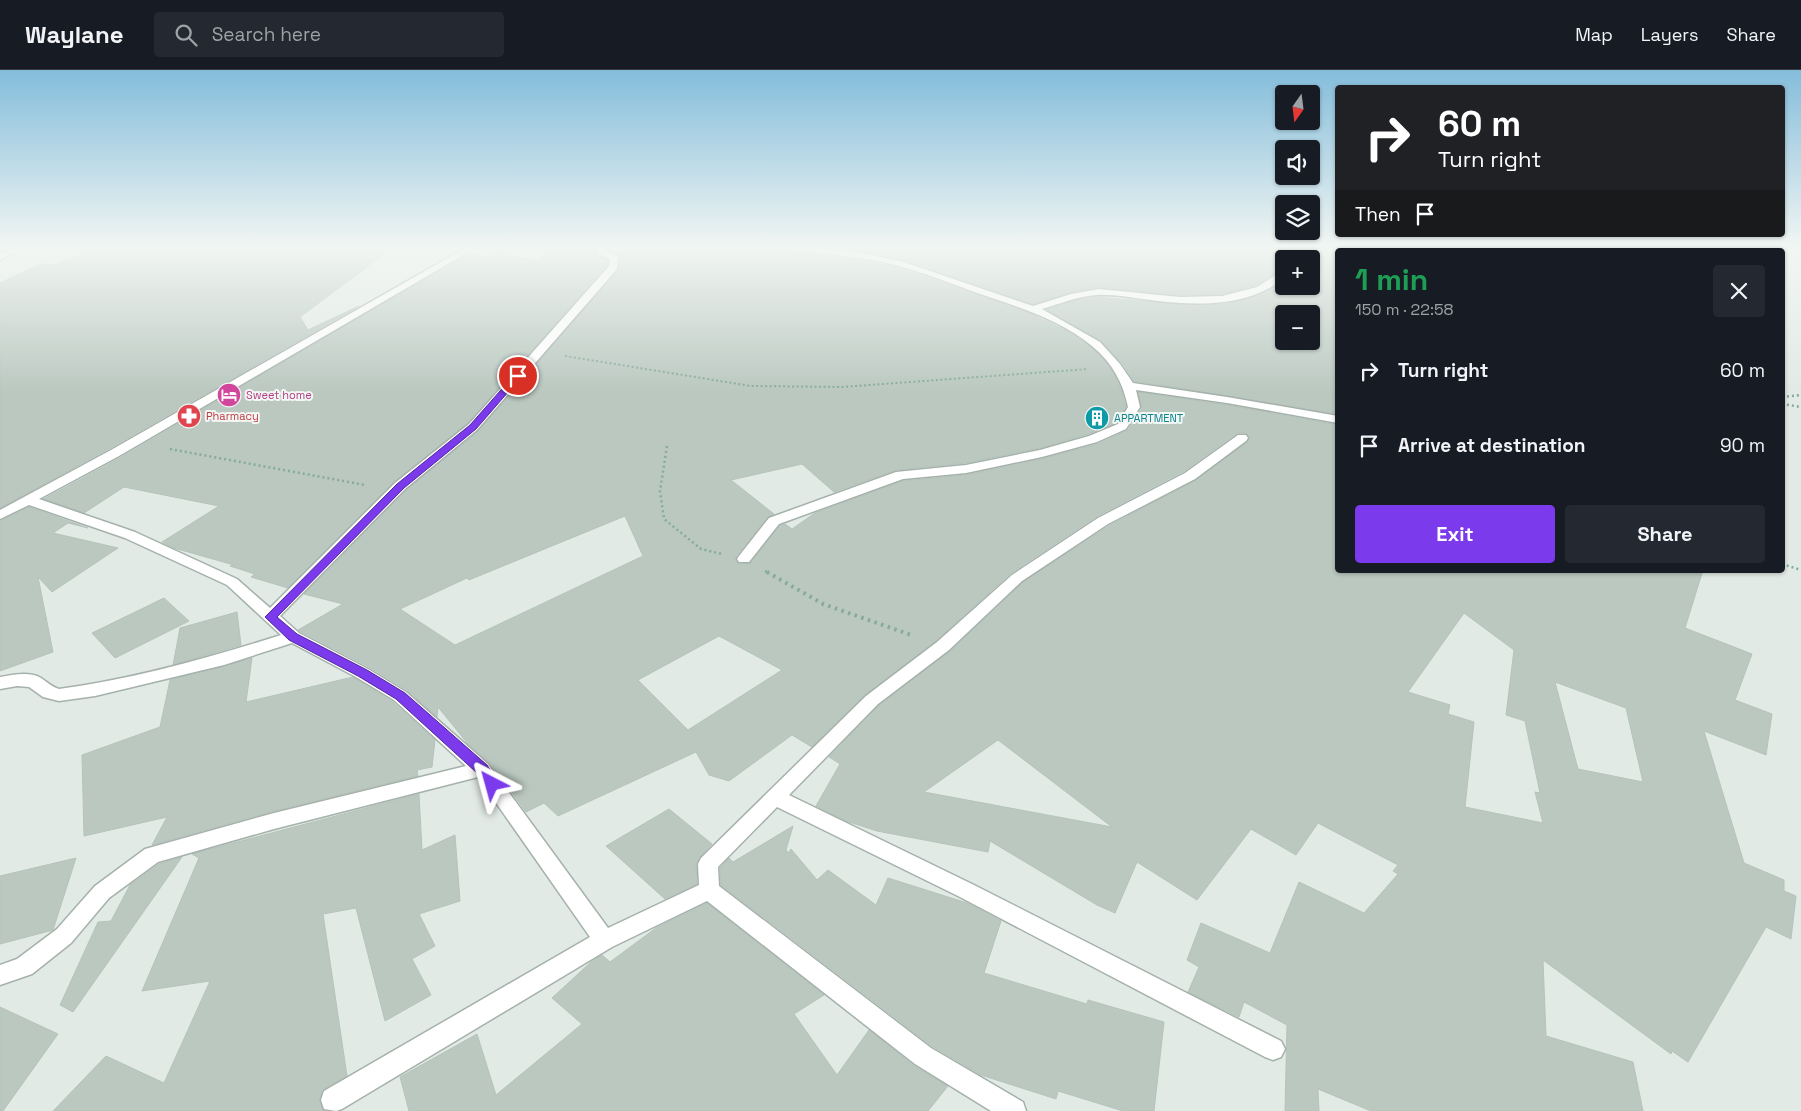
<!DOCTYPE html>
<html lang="en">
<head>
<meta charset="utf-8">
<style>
  body { margin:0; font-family:"Space Grotesk",sans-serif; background:#242831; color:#f1f3f6; height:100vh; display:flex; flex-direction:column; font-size:19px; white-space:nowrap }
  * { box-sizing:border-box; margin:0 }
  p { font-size:16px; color:#9ea1a6 }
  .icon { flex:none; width:28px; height:28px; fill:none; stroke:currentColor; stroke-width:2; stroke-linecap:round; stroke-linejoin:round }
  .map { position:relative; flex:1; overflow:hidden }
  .drawer { position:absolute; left:1335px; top:178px; width:450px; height:325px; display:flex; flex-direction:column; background:#171b24; border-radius:5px; box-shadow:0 1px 4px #0004 }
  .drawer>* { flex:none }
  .guide { position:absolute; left:1335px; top:15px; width:450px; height:152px; border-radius:5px; box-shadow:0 1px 4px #0004; background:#202124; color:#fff; overflow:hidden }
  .needle { width:32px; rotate:194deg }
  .buttons { position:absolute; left:1275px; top:15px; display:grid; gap:10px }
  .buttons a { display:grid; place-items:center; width:45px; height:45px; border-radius:5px; background:#171b24; box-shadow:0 1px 4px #0004; font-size:25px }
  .pin { position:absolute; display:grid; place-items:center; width:42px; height:42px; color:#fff; margin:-21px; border:2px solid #fff; border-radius:50%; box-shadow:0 1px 5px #0007 }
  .me { position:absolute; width:55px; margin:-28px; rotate:321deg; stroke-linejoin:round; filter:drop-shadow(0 0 4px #0008) }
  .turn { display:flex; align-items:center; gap:18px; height:105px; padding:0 20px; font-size:22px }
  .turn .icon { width:65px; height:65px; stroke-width:2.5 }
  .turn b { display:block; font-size:35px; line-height:42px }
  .then { display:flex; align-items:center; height:48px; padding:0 20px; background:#0003; gap:10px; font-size:19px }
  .round { display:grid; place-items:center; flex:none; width:52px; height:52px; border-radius:5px; background:#242831 }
  .headline { display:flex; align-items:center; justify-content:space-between; height:85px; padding:0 20px }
  h1 { font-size:30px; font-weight:800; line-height:38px; color:#1e9e55 }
  .action { display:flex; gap:10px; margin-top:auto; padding:10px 20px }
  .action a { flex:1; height:58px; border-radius:5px; background:#7c3aed; color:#fff; font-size:20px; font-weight:800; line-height:58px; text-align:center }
  .action a+a { background:#242831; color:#f1f3f6 }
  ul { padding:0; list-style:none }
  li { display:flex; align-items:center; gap:15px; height:75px; padding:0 20px }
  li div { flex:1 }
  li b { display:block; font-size:19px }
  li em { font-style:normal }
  header { display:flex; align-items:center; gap:30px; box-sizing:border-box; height:70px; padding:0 25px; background:#171b24; border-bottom:1px solid #363941 }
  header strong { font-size:24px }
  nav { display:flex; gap:28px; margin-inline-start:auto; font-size:18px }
  .search { width:350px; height:45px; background:#242831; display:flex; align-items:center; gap:12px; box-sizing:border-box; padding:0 18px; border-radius:5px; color:#9ea1a6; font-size:19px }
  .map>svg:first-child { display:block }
  .building { fill:#bac8c0; stroke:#b5c3bb; fill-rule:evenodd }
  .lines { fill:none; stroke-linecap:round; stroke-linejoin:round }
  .minor-casing { stroke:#a5b1ab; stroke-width:3 }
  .path-far2 { stroke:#86ab98; stroke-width:2; stroke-dasharray:2 2.5; stroke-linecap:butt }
  .path-far1 { stroke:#86ab98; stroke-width:2.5; stroke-dasharray:2 3; stroke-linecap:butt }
  .path { stroke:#86ab98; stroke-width:4; stroke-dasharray:2.5 4.5; stroke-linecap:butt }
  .minor { fill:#fff; fill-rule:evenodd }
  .route { fill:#7c3aed; stroke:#51269a }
  .labels { text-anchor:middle; stroke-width:4; stroke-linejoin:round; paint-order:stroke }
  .far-hotel-label { font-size:11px; fill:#b23c85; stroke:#f2f7f4; text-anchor:start }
  .far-health-label { font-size:11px; fill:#be3a42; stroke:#f2f7f4; text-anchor:start }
  .far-culture-label { font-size:11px; fill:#0d838f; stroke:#f2f7f4; text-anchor:start }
</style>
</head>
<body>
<header>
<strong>Waylane</strong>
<div class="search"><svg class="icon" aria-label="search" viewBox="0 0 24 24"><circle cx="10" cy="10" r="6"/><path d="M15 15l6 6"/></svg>Search here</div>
<nav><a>Map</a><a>Layers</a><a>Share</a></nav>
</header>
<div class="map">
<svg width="1801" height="1041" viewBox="0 0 1801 1041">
  <rect width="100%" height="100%" fill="#e2eae5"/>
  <path class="building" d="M105,177H394L300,247L308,260L359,236L110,378L0,438V213L40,194L54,195L86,183H92Z
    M556,177L595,180L597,186L608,190L607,195L468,353L394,412L288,518L251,507L255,504L230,496L234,495L174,478L162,472L219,436L124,417L84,443L44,429L120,388L458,190L471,184L487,188L497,183L537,191Z
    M627,177H784L790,182L858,190L899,198L1027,242L1067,261L1091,277L1104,290L1114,304L1121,320L1126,337L1117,353L1088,364L1040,378L966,393L896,400L834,422L802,394L731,410L774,444L768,447L737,485L735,490L739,494L750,493L780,456L785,454L792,459L815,443L903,411L966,405L1042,389L1098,374L1128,360L1142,338L1138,322L1227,335L1338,355V500H1703L1685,558L1752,584L1735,630L1772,644L1766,685L1704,661L1744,793L1784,810V821L1796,826L1791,869L1766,857L1688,992L1672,981L1671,984L1543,890L1546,966L1633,992L1643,1041H1371L1318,1019L1319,1041H1285L1287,955L1244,932L1239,947L1188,922L1199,897L1187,890L1201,853L1270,883L1299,812L1364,843L1398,804L1393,801L1398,795L1318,753L1296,785L1251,759L1197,830L1137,792L1115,843L1097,835L990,771L988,782L877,761L846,751L816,736L840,694L829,687L879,635L950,581L1023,512L1109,456L1196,410L1247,372L1250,367L1246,363H1237L1184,401L1097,446L1011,503L936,571L865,625L812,677L792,665L729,711L709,705L696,682L558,746L544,733L526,742L490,693L468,674L438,637L437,647L407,620L369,597L298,560L343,534L304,524L406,420L478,361L618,200L620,185L612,182L620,183ZM625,446L643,486L455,575L400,539L467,508L469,510ZM1464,543L1514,580L1506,645L1525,651L1540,723L1535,722L1543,753L1465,737L1474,652L1448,644L1450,635L1408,622ZM719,566L782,600L688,660L638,610ZM1555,612L1626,638L1643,712L1578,699ZM998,670L1112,757L924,722Z
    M833,177H1255L1295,184L1291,189H1284V198L1256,215L1222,224L1180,225L1099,217L1071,222L1033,234L902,189Z
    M1318,177L1338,181V344L1134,311L1122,293L1101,271L1047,240L1076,230L1097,227L1174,234H1224L1257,226L1284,210V216H1311V189H1305ZM1284,244H1311V271H1284Z
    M29,437L88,458L68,453L53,463L118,478L52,522L38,507L53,582L0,601V451Z
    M164,528L189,551L115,588L92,563Z
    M237,542L241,575L173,595L180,558Z
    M252,588L246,632L353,607L393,632L435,670L432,697L417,700L418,706L274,741L152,775L167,747L84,766L82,685L160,657L170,610Z
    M419,724L422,780L455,765L460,831L419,844L435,876L412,889L431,925L385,951L356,838L323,844L347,1006L322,1020L319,1031L325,1041H53L106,986L164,1013L210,911L142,921L199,788L192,784Z
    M669,739L712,774L700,787L696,793L697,814L665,829L606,776Z
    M793,756L786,780L788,783L791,779L817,810L828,800L876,835L888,808L967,833L1001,851L984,903L1087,934L1088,930L1164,952L1154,1041H1123L1058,1021L1056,1029L981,1005L932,976L721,815L720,798L729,788L733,792Z
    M182,787L73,942L60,935L98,852L111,851L130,815L159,794Z
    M76,788L53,860L0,874V806Z
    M707,833L824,925L794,944L837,1005L869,960L914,996L948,1016L928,1041H409L400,1007L477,964L496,1025L582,954L552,928L591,892L602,885L610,892L656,858Z
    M0,937L58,964L3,1041H0Z"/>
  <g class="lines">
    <g class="minor-casing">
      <path id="minor" d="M15,177H26L0,190V184Z
        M467,177H477L119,386L39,429L135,462L237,509L270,538L395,413L469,354L609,196L610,189L598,184L596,177H604L605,181L618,186L617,199L477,360L405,419L280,546L299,563L368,599L406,622L488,694L608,858L699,815L698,794L701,788L866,626L937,572L1012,505L1098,448L1185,403L1238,365H1246L1248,368L1246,371L1195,409L1108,454L1022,511L949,580L878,634L789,725L972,814L1281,971L1285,979L1281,987L1273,990L1265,987L958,826L777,737L718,797L719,816L931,978L1023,1032L1026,1041H991L915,994L707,831L612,877L342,1039L336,1041L324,1039L321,1030L324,1021L590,867L478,707L274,759L158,792L109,828L71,873L32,904L0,915V895L17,889L57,859L95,816L145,779L274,743L466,696L394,630L356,607L292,573L224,595L95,626L59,631L43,627L29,617L17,616L0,619V607C13,605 29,601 41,608C47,612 52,617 59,619C134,609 209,588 281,565L227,515L125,468L29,435L0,449V440L111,380Z
        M786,177H814L845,180L901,191L1033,236L1071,224L1099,219L1180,227L1222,226L1257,217L1284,200V208C1250,236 1200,236 1158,231C1138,229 1118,224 1097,225C1078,226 1060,234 1042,239L1100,272L1120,294L1133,313L1227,327L1338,346V353L1227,333L1136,320L1140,337L1126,359L1097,372L1042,387L966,403L903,409L779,454L749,492H739L737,489L739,486L769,448L896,402L966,395L1040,380L1089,366L1118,354L1128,337C1123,313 1112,292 1092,276C1062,251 1022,238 986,226C957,216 928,204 899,196C864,187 826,184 790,180Z
        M1303,177L1311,178L1302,189H1293Z
        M1668,177H1678L1676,180H1666Z"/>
    </g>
    <path class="path-far2" d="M1782,177L1801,181
      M565,286L751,316L842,317L1088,299"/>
    <path class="path-far1" d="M1782,327L1801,325
      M1782,334L1801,337
      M667,376L660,421L664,449L701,479L722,484
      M170,379L365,415
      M1782,494L1801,500
      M765,501L769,503"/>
    <path class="path" d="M767,502L823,534L914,566"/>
    <use href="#minor" class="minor"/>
  </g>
  <linearGradient id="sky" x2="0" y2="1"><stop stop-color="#84bddb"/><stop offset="0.55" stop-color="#f2f6f3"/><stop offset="1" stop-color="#f2f6f3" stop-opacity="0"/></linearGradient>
  <rect width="1801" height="323" fill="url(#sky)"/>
  <path class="route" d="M515,304L522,306L476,359L404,418L277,547L297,564L367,600L405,623L487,695L499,714L497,718C487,721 483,711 477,703L396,629L358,606L289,570L265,547L397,414L470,355Z"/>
  <defs>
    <g id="hotel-disc" transform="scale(1.25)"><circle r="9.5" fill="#d1479c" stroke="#f2f7f4"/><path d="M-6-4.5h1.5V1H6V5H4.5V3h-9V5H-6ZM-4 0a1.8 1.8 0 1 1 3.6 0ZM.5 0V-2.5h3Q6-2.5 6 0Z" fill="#fff"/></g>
    <g id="pharmacy-disc" transform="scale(1.25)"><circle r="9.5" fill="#e0444e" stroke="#f2f7f4"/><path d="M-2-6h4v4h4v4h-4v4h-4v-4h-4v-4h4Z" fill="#fff"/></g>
    <g id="building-disc" transform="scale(1.25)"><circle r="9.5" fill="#0f9aa8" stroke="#f2f7f4"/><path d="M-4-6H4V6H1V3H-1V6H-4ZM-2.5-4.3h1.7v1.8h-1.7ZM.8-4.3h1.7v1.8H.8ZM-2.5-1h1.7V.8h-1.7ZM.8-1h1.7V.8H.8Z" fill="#fff"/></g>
  </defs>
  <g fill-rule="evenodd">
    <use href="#hotel-disc" x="229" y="325"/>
    <use href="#pharmacy-disc" x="189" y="346"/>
    <use href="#building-disc" x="1097" y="348"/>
  </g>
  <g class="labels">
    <g class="far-hotel-label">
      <text x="246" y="329">Sweet home</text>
    </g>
    <g class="far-health-label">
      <text x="206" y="350">Pharmacy</text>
    </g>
    <g class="far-culture-label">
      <text x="1114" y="352">APPARTMENT</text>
    </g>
  </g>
</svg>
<div class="buttons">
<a><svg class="needle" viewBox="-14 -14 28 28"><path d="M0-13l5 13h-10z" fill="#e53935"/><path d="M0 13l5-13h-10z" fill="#9ea1a6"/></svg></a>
<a><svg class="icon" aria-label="sound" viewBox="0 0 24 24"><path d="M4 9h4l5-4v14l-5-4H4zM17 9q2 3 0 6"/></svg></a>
<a><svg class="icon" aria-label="layers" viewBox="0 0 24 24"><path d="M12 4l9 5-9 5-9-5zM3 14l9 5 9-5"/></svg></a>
<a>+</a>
<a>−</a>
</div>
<div class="pin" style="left:518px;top:306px;background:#d93025"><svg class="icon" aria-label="arrive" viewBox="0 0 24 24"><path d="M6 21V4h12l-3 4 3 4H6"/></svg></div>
<svg class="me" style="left:492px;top:714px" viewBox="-20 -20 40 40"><path d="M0-17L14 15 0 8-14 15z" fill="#7c3aed" stroke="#fff" stroke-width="4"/></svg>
<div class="guide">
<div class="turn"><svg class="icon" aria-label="right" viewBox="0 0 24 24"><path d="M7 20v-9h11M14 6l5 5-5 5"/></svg><div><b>60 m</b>Turn right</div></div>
<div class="then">Then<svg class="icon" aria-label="arrive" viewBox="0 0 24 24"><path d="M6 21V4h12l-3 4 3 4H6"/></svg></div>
</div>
<section class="drawer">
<div class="headline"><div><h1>1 min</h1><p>150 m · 22:58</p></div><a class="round"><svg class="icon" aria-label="close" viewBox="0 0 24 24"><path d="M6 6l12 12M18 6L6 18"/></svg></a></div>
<ul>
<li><svg class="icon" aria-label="right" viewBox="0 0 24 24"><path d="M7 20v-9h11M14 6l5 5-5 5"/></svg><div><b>Turn right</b></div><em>60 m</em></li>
<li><svg class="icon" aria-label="arrive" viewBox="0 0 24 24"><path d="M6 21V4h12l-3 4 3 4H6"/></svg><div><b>Arrive at destination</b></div><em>90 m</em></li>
</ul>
<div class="action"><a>Exit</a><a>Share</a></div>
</section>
</div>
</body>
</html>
